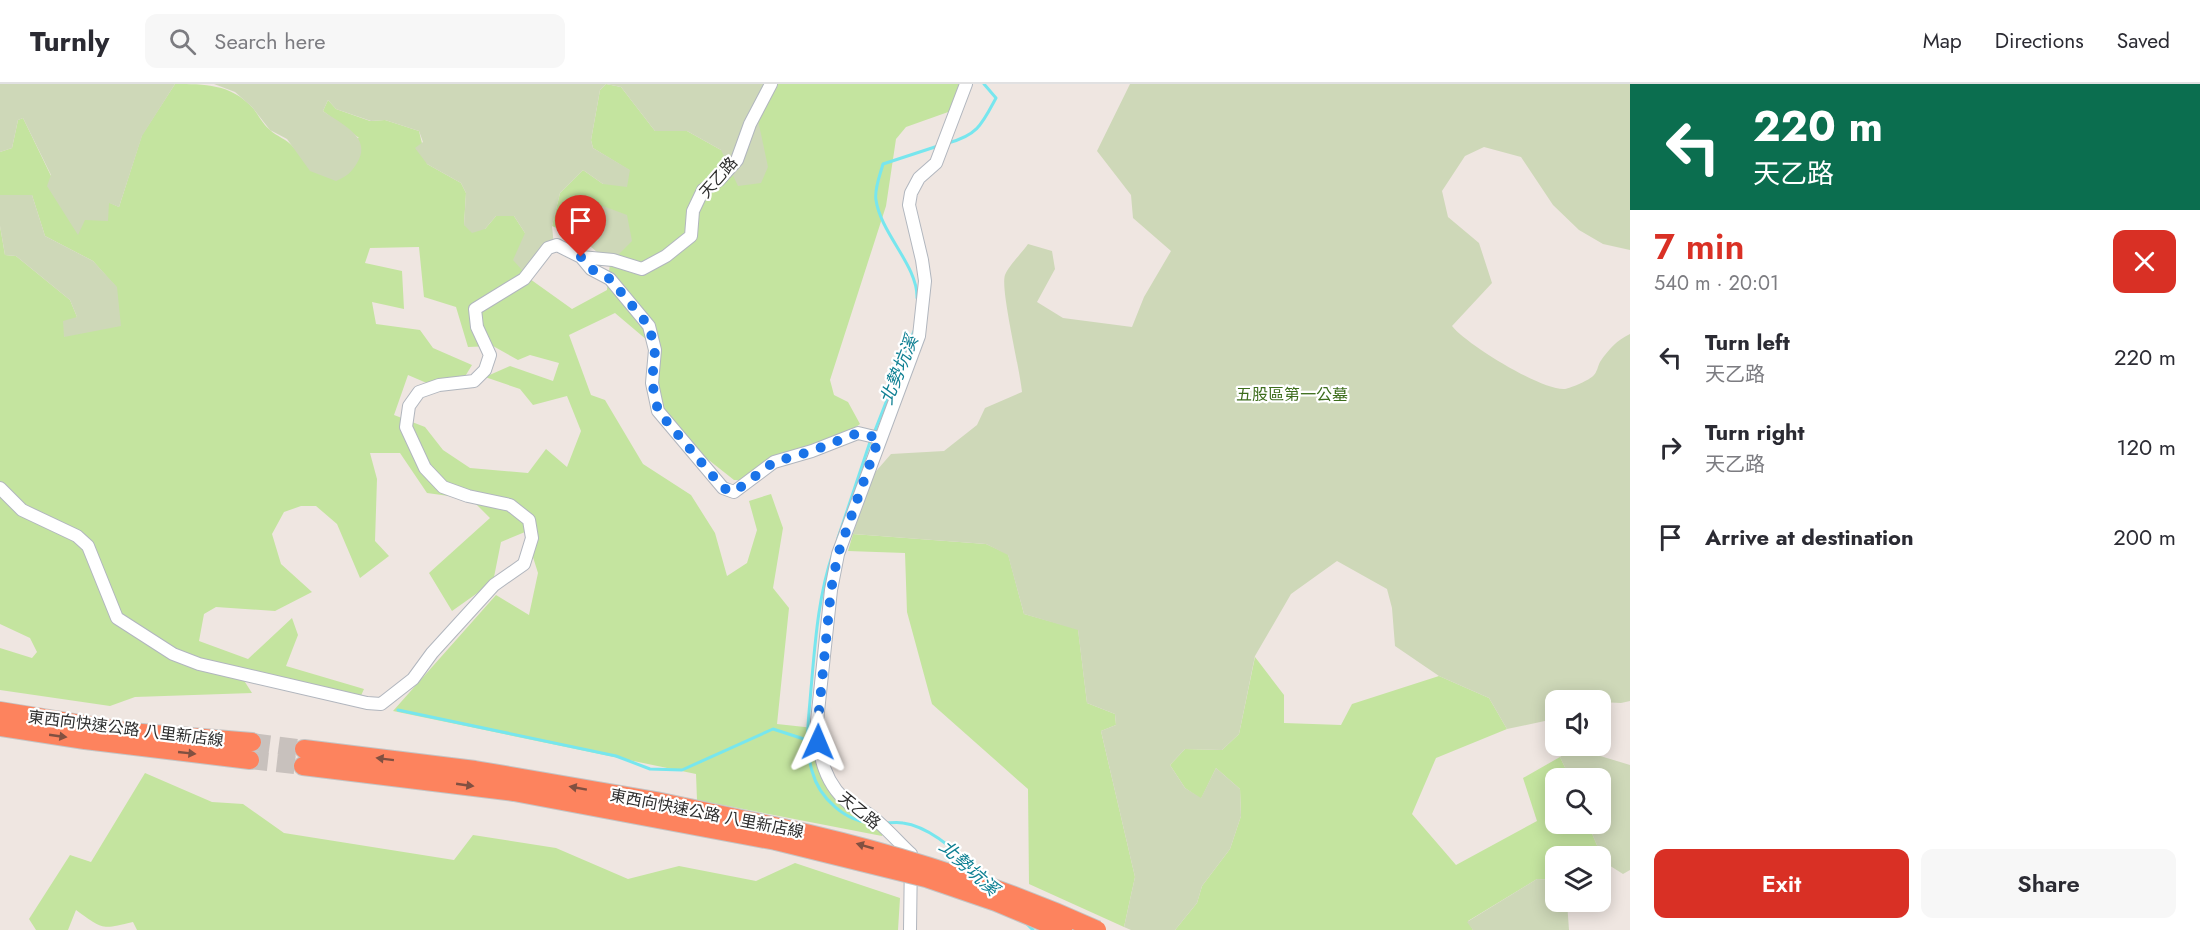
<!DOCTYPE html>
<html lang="en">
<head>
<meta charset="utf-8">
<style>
  body { margin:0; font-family:Jost,"Noto Sans TC",sans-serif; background:#f7f7f7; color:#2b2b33; height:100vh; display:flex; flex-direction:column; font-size:22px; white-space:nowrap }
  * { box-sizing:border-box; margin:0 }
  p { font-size:20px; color:#7c7c81 }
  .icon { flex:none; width:33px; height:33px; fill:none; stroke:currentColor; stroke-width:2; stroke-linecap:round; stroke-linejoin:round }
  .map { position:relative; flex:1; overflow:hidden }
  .drawer { display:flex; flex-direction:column; background:#fff; width:570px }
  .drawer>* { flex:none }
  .top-card { background:#0b6e4f; color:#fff; overflow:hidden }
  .fabs { position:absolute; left:1545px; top:606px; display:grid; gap:12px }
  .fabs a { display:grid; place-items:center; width:66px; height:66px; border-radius:12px; background:#fff; box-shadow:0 3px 15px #0003; font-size:30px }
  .pin { position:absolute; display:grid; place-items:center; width:51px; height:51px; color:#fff; margin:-62px -26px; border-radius:50% 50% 50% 0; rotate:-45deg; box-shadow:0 0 6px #0007 }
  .pin .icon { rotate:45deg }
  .me { position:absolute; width:66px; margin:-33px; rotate:1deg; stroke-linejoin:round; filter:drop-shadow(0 0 4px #0008) }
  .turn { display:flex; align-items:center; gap:21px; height:126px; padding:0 24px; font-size:27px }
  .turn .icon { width:78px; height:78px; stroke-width:2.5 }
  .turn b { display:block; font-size:42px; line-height:51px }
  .round { display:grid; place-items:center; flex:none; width:63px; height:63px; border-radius:12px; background:#f7f7f7 }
  .summary { display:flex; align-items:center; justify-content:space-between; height:102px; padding:0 24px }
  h1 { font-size:36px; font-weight:600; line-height:45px; color:#d93025 }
  .action { display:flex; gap:12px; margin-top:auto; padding:12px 24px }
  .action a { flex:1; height:69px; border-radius:12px; background:#d93025; color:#fff; font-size:24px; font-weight:600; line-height:69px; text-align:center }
  .action a+a { background:#f7f7f7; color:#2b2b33 }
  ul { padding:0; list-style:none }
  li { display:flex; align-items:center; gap:18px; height:90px; padding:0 24px }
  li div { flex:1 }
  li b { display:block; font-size:22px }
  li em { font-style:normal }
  header { display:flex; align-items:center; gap:36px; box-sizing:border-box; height:84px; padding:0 30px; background:#fff; border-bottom:2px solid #e1e1e2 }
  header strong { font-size:28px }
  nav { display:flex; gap:33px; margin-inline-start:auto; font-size:21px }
  .search { width:420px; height:54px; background:#f7f7f7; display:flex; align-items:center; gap:15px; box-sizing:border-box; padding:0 21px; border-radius:12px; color:#7c7c81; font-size:22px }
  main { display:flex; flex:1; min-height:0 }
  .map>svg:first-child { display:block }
  .green { fill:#c4e49f; fill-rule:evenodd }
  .cemetery { fill:#ced8b8 }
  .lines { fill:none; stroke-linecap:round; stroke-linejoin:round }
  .stream { stroke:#77e6ee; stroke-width:3 }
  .highway-tunnel { stroke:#c8c1bd; stroke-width:18; stroke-dasharray:18 9; stroke-linecap:butt }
  .minor-casing { stroke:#b1b6be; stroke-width:14 }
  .highway-casing { stroke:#c4c4c4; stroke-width:20 }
  .minor { stroke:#fff; stroke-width:12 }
  .highway { stroke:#fd835e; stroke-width:18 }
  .highway-bridge-casing { stroke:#c4c4c4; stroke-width:20; stroke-linecap:butt }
  .highway-bridge { stroke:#fd835e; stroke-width:18 }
  .oneway { fill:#815041 }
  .route { stroke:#1a73e8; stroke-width:10; stroke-dasharray:0 18 }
  .labels { text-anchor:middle; stroke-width:4.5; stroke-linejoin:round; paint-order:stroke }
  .street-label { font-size:16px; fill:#2e2e2e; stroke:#fff }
  .park-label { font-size:16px; fill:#3d6d1c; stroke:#fff }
  .water-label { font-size:18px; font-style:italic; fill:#0f8093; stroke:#fff }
</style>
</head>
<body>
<header>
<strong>Turnly</strong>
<div class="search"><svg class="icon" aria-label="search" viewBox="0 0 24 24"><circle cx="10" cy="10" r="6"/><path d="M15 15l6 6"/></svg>Search here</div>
<nav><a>Map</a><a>Directions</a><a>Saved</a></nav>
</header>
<main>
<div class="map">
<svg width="1630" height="846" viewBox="0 0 1630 846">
  <rect width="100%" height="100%" fill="#efe6e1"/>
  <path class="green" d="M175,0C205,0 230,0 252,23C258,30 262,39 269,45C278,54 285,53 295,65L359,54L323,27L328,16L336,25L370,37L385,36L419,47L427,80L461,99L466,109L464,141L485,145L496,132H514L525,149L530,195L572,225L607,206L610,179L603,123L584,157L552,142L560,109L583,86L603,100L629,86L593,64L591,56L600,6L606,0L621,3L655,47H687L721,66L758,36L771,0H959L951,27L906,43L896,55L886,122L830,296L834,311L848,318L860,340L839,355L796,366L757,397L734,396L677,351L657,314L654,262L615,229L569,251L591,311L605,316L643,380L691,411L715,449L727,492L747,479L757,446L749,417L771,410L783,444L773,504L789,524L777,640L814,644L828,701L886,741L882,752L697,716L696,690L393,627L496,511L529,531L538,489L525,448L501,458L493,498L452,527L429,489L490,434L471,415L427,409L400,369H370L377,395L375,457L389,472L360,494L337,440L316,422H301L284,428L272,450L281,480L312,508L275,527L216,523L204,530L199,557L248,575L292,534L298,551L286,582L364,605L359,616L236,584L252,609L135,613L110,622L0,606V564L32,574L37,568L30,554L0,540V142L5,171L16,172L70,216L77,233L64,253L117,204L93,177L45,152L32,111H0V68L12,64L18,36L23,34L51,92L85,136L108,118L119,123L142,51ZM419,163L424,213L456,223L468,263L493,262L518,276L530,271L559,279L553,297L510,282L485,293L520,305L533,321L567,312L581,347L567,383L546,365L528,389L470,384L443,366L425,343L394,331L408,291L443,306L458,304L472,281L433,264L420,246L376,240L372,218L404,225L402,187L365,179L370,164Z
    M853,450L986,460L1008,470L1024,530L1078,545L1087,619L1115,630L1116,641L1101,647L1135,793L1124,843L1029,800L1028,705L932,620L907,528L905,469L848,467Z
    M1255,573L1284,611V639L1341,641L1352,620L1439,592L1489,614L1507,645L1436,674L1412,730L1456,781L1537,737L1523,694L1560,673L1570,694H1556V740H1588L1604,778L1601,779L1600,772H1556L1555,796L1537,795L1468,837L1473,846H1175L1197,819L1202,802L1230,765L1241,732L1240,705L1216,684L1201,715L1185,704L1170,681L1185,665L1222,666L1239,650Z
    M145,689L212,718L243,720L284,749L454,776L473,751L556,764L628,795L679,782L756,797L795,779L900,814L898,846H137L133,838C100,846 103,845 76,826L68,846H36L29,835L70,771L91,778Z"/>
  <path class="cemetery" d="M0,0H175L142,52L119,123L109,119L108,137L85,136L78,151L47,102L51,91L23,34L18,36L12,64L0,68Z
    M214,0H771L758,36L768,83L761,99L738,102L721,66L687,47H655L621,3L606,0L600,6L591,56L593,64L630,86L627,103L603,100L583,86L560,109L552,142L554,162L530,195L513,176L525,149L514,132H496L485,145L472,149L464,141L466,109L461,99L427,80L415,64L423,58L419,47L385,36L371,37L336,25L328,16L323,27C341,40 373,53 357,79C351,89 347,92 336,97L310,87L287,55L270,46L252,23L235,8Z
    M1130,0H1630V166L1603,160L1579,146L1553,121L1521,73L1484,63L1465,72L1442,107L1448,133L1479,159L1492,199L1452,242C1466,260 1542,307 1565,305C1571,304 1590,296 1594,291C1597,288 1598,282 1600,278C1608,266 1617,256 1630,250V617L1621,619L1556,616L1554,635L1507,645L1489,614L1439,592L1395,562L1392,524L1387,505L1337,477L1291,510L1255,572L1239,650L1222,666L1185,665L1170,681L1185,704L1201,714L1216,684L1240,705L1241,732L1230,765L1202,802L1197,819L1175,846H1131L1124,843L1135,793L1101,647L1116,641L1115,630L1087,619L1078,546L1024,530L1008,471L986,460L853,450L871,393L891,370L944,367L977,341L985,324L1022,308C1020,285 1000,205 1005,191C1009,181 1022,169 1028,160L1052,167L1055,185L1037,218L1063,234L1132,243L1144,213L1171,167L1133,134L1131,111L1097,67Z
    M0,111H32L45,152L93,177L117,203L121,242L64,253L63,237L77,233L70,216L16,172L5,171L0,142Z
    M603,122L627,131L632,157L610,179L584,157Z
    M1574,664L1630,681V786L1623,790L1604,778L1588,740H1600V694H1570L1560,673Z
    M1537,795L1555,796L1556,818H1567L1569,846H1473L1467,838Z"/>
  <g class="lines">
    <path class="stream" d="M948,59C978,51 982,40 996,14L984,0
      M917,214C918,182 881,150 876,116C874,106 880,91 883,80L938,62
      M874,349L914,247
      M838,454L871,355
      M833,469C818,512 815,560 811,605C809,633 804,660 812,687C819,714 846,739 875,739
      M398,626L616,672L650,685L682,686L773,645L807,656
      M884,739C890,739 897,738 903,739C932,743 961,771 980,792
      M1026,839L1033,846"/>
    <path class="highway-tunnel" d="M252,658L304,665
      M250,676L303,682"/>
    <g class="minor-casing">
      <path id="minor" d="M771,0L750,40L737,76L719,96L703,106L693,127L691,152L666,172L642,185L613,176L581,173L591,185L610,195L649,242L655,266L652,299L658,327L723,404L734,408L774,378L812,367L858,349L879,354
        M0,404L22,426L77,452L88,462L117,534L173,570L199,580L367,619L381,620L413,595L432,569L494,501L524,480L532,454L529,436L510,421L468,412L443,403L425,384L406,343L409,322L419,308L439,301L474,297L485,286L490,271L477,243L475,225L524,195L548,164L557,161L581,173
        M910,846L911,770C897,757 882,739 867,729C863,726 858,726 854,723C824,703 818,670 817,637L831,506L838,470L919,252L925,197L922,176L909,121L911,109L919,94L936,79L966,0"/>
    </g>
    <g class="highway-casing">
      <path id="highway" d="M0,627L130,648L252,658
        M0,643L85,656L250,676
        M304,665L475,686L656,717L779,743
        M303,682L514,708L776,757"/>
    </g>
    <use href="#minor" class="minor"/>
    <use href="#highway" class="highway"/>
    <g class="highway-bridge-casing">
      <path id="highway-bridge" d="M779,743C889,767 995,800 1097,846
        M776,757L926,794L996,818L1063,846"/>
    </g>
    <use href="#highway-bridge" class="highway-bridge"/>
  </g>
  <defs><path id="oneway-solid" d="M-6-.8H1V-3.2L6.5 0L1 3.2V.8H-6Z" transform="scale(1.5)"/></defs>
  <g class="oneway">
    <use href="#oneway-solid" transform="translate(58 652) rotate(8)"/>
    <use href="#oneway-solid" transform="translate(187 669) rotate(6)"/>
    <use href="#oneway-solid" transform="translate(385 675) rotate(-173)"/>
    <use href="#oneway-solid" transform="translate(465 701) rotate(8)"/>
    <use href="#oneway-solid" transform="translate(578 704) rotate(-170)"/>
    <use href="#oneway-solid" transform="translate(865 762) rotate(-164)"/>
  </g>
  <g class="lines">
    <path class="route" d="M581,173L591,185L610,195L649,242L655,266L652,298L658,327L723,404L734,408L774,378L812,367L858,349L879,354L838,470L831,506L818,637V658"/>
  </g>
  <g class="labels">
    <g class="street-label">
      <text transform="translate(718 93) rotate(-49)" y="6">天乙路</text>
      <text transform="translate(126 644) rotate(7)" y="6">東西向快速公路 八里新店線</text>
      <text transform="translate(860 726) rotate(39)" y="6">天乙路</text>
      <text transform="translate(707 729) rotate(11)" y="6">東西向快速公路 八里新店線</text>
    </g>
    <g class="park-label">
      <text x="1292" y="316">五股區第一公墓</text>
    </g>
    <g class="water-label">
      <text transform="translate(899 286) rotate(-68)" y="6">北勢坑溪</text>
      <text transform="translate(969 784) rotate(42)" y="6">北勢坑溪</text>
    </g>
  </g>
</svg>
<div class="fabs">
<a><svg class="icon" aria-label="sound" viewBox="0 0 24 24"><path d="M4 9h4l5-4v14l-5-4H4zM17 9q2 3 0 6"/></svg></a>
<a><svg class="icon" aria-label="search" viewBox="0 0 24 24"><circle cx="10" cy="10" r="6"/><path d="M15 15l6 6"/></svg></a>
<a><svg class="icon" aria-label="layers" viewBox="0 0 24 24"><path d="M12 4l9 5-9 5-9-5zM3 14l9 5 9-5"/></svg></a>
</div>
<div class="pin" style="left:581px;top:173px;background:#d93025"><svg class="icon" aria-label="arrive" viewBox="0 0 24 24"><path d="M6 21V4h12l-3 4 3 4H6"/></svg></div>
<svg class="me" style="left:818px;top:658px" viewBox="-20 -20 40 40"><path d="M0-17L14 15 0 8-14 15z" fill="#1a73e8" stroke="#fff" stroke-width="4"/></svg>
</div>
<section class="drawer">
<div class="top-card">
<div class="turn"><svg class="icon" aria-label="left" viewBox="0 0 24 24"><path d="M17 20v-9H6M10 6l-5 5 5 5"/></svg><div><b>220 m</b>天乙路</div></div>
</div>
<div class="summary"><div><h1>7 min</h1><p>540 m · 20:01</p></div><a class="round" style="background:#d93025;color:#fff"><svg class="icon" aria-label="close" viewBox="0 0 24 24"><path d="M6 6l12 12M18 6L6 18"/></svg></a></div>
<ul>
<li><svg class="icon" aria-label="left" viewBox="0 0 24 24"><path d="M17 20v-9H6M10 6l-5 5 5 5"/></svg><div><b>Turn left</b><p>天乙路</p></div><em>220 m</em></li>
<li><svg class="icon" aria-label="right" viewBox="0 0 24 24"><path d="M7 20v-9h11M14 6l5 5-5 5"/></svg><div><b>Turn right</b><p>天乙路</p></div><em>120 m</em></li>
<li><svg class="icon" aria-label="arrive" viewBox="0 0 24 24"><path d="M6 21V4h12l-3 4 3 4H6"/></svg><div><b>Arrive at destination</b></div><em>200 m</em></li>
</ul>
<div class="action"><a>Exit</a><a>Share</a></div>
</section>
</main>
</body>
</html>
